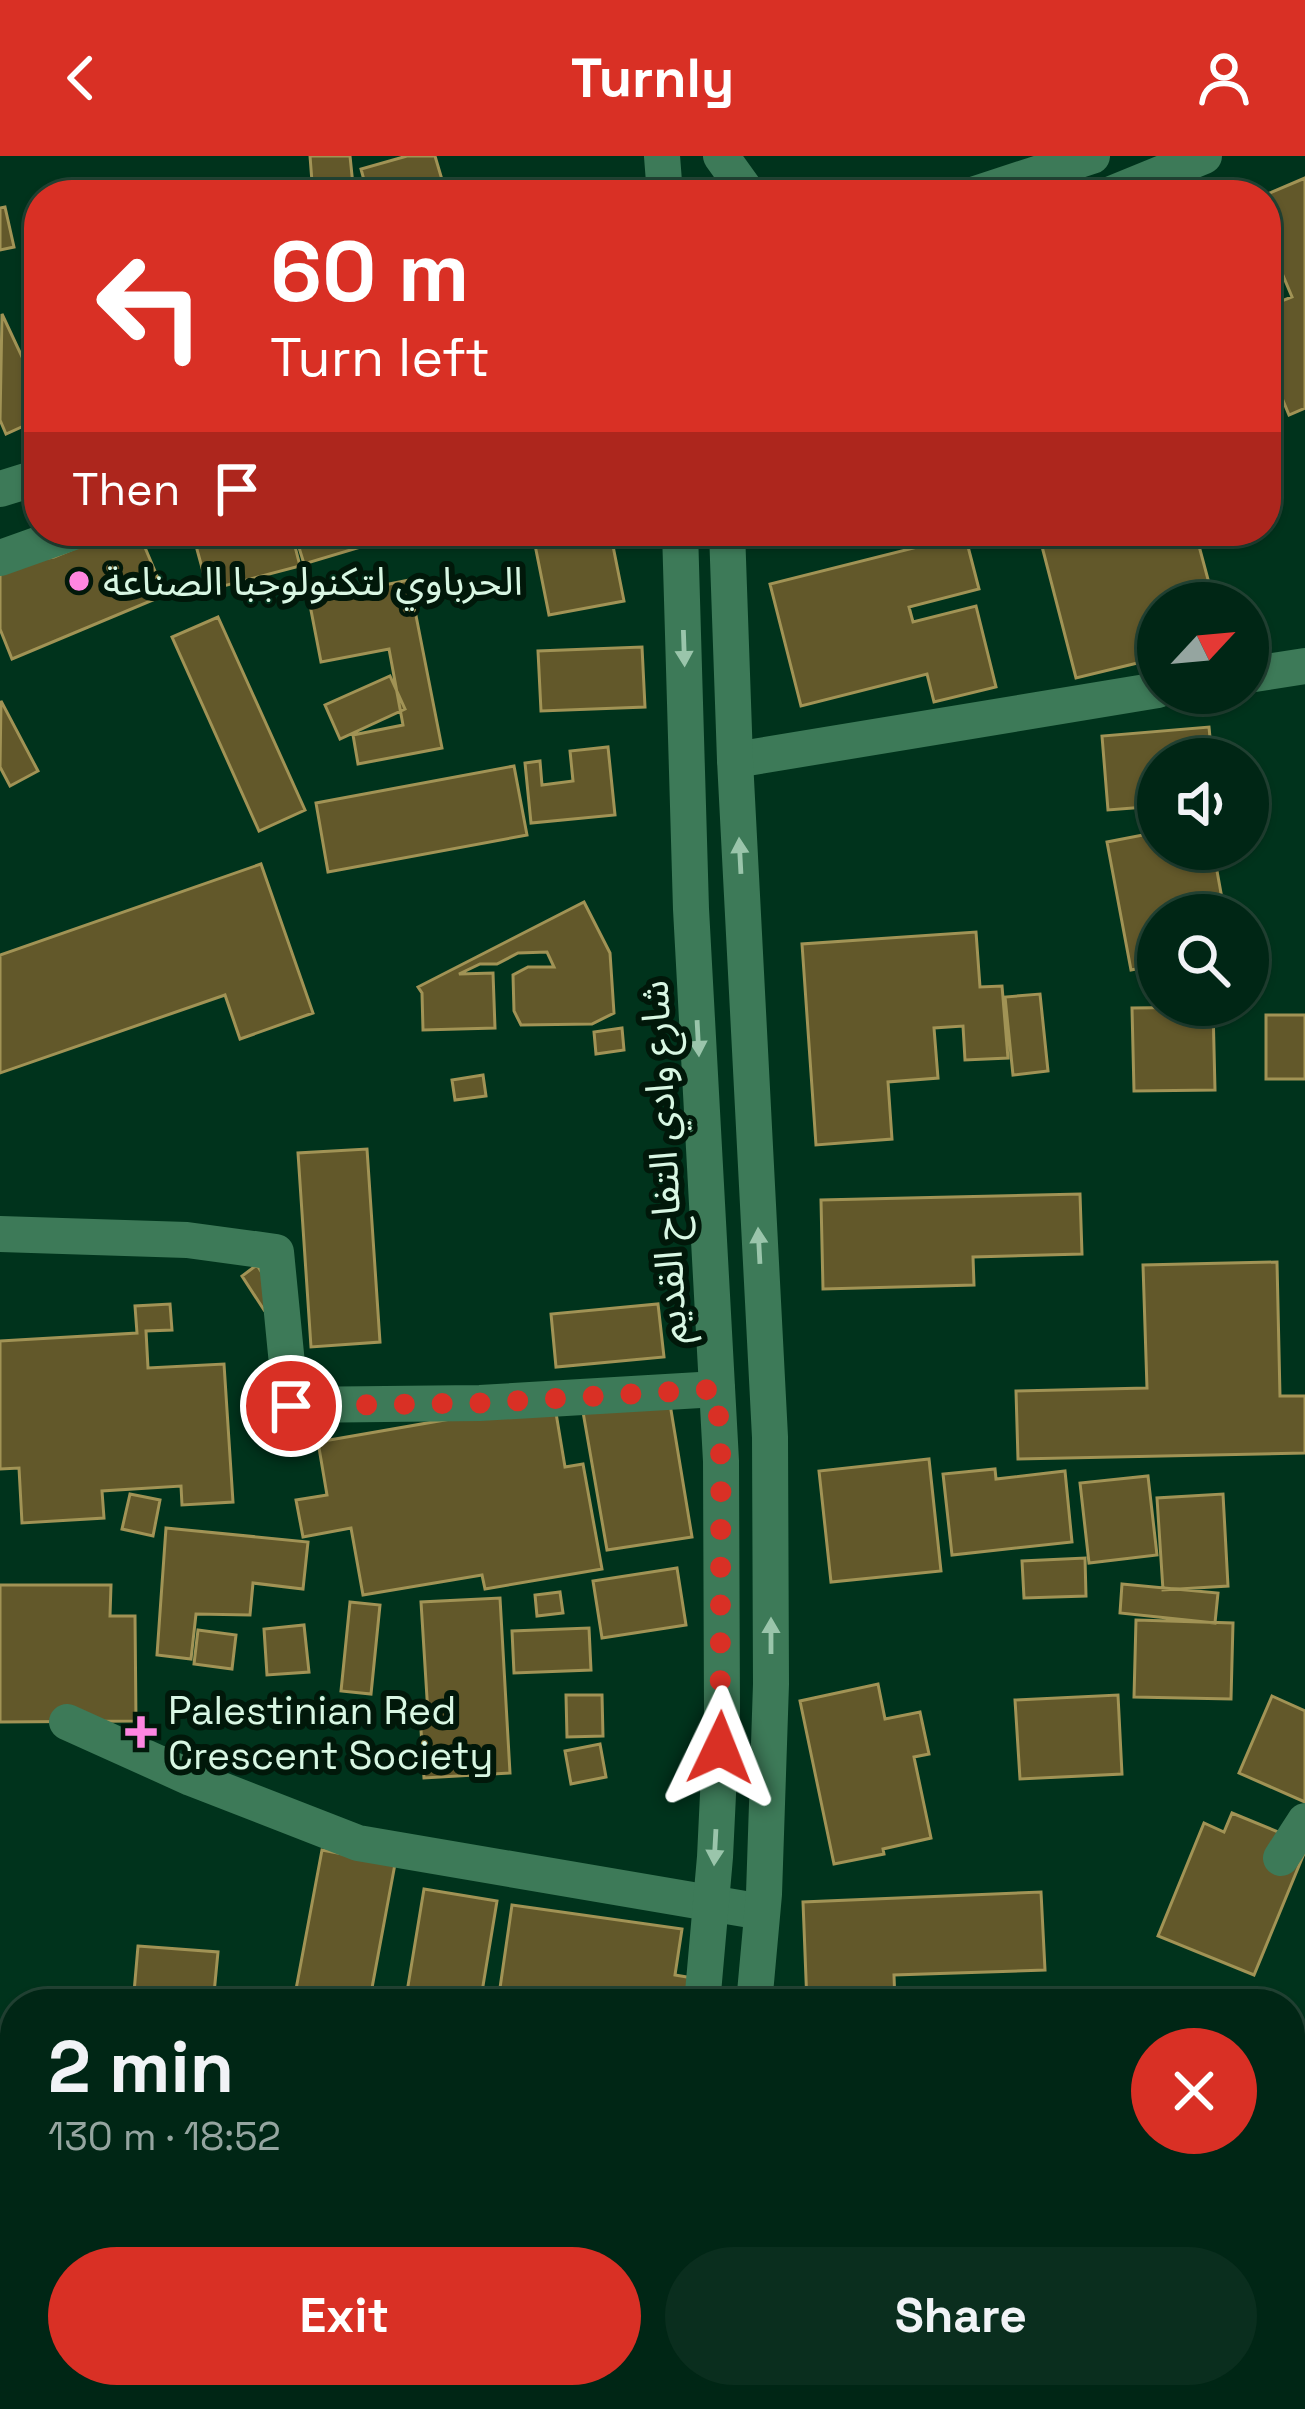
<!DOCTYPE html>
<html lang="en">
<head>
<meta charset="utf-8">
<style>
  body { margin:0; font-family:"Space Grotesk","Noto Sans Arabic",sans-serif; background:#0a2e1e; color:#f1f3f6; height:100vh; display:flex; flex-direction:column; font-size:45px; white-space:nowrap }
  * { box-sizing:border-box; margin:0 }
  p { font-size:39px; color:#95a5a0 }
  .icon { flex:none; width:66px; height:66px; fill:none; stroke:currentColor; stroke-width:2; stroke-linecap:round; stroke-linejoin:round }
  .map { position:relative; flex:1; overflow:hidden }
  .panel { position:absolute; left:0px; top:1833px; width:1305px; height:420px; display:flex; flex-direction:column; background:#002615; border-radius:48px 48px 0 0; box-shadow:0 3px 9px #0004,0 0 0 3px #224334 }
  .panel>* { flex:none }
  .top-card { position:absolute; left:24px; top:24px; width:1257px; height:366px; border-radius:48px; box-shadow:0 3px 9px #0004,0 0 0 3px #224334; background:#d93025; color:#fff; overflow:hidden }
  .needle { width:78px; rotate:64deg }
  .buttons { position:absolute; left:1137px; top:426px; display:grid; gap:24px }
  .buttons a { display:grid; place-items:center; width:132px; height:132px; border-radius:50%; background:#002615; box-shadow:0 3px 9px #0004,0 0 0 3px #224334; font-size:60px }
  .pin { position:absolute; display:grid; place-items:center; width:102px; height:102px; color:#fff; margin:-51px; border:6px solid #fff; border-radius:50%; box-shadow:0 3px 12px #0007 }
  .me { position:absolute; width:132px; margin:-66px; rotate:2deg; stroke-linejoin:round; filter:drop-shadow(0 0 9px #0008) }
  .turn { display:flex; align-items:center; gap:42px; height:252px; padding:0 48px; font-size:54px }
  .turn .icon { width:156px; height:156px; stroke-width:2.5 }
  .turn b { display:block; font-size:84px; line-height:102px }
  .then { display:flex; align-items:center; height:114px; padding:0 48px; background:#0003; gap:24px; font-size:45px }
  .round { display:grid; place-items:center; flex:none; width:126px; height:126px; border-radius:63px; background:#0a2e1e }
  .summary { display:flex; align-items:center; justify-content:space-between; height:204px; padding:0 48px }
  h1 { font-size:72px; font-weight:600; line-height:90px }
  .button { display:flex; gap:24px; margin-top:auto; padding:24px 48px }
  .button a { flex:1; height:138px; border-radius:72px; background:#d93025; color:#fff; font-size:48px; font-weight:600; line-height:138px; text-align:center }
  .button a+a { background:#0a2e1e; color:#f1f3f6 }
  header { display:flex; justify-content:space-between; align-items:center; height:156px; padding:0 48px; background:#d93025; color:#fff; font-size:54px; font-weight:600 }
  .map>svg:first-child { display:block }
  .building { fill:#62582a; stroke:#a19355; stroke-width:3 }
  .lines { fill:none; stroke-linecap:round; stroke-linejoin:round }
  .street { stroke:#3d7a58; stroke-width:36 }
  .secondary { stroke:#3d7a58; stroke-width:36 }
  .oneway { fill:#9ac5ab }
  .route { stroke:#d93025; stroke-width:21; stroke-dasharray:0 37.8 }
  .poi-dot { fill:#fe86e1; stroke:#01180a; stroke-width:4.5 }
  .labels { text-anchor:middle; stroke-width:12; stroke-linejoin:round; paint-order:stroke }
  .poi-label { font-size:39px; fill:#d8f7e3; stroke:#01180a; text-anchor:start }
  .street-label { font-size:39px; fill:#d8f7e3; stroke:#01180a }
</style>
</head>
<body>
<header><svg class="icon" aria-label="back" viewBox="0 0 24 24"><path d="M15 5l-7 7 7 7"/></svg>Turnly<svg class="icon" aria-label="person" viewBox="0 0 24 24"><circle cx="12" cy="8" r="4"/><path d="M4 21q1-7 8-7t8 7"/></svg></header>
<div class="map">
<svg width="1305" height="2253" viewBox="0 0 1305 2253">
  <rect width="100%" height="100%" fill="#00331c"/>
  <path class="building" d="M310,0H350L354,39H313Z
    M407,0H435L443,27L406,39H368L361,13Z
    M1305,22V252L1289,259L1266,203V115L1279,146L1292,141L1266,79L1265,39Z
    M5,51L14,91L0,94V52Z
    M2,158L39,237V263L6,278L0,264Z
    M39,158V207L26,162Z
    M116,375H138L165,439L12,503L0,473V410L54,401Z
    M192,375H291L300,410L208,434Z
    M294,375H370L374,387L304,408Z
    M579,375H610L624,445L549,459L534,384Z
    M1038,375H1195L1213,442L1197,447H1158V502L1076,522Z
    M965,379L979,433L909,451L913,466L976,450L996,531L934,546L927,518L801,550L770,428Z
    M409,424L442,592L358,608L353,579L403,569L389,493L321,506L309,444Z
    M218,461L305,654L259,675L172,481Z
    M642,491L645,551L541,555L538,495Z
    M390,520L405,553L340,583L325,549Z
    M1,545L38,615L10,630L0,611Z
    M1209,571L1212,603H1158V650L1108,654L1102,580Z
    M608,591L615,659L531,667L525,607L540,605L542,629L573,625L570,595Z
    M514,610L527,679L328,716L316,647Z
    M1158,676V693H1213L1225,759H1158V809L1131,814L1107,686Z
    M261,708L313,857L240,883L225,839L0,917V799Z
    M584,746L610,797L614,857L592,868L521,869L514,855L513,819L528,811H554L547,796L518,797L497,808H480L459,818L493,817L495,872L423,874L422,837L418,831Z
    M976,776L980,831L1002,830L1008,902L965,904L963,870L934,872L938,922L888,926L892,983L816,989L802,788Z
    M1040,838L1048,915L1013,919L1005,841Z
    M1213,851L1215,934L1134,935L1132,852Z
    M1266,859H1305V923H1266Z
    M622,872L624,894L596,898L594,876Z
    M483,919L486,940L455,944L452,924Z
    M367,993L380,1186L311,1191L298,997Z
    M1080,1038L1082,1098L973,1101L974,1129L823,1133L821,1044Z
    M1277,1106L1280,1240H1305V1297L1018,1303L1016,1235L1147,1232L1143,1109Z
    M257,1109L279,1144L264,1154L242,1120Z
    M170,1148L172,1174L146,1175L148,1212L224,1208L233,1346L182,1349L181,1330L102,1335L104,1362L22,1367L19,1312L0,1313V1185L137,1177L135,1150Z
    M658,1148L664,1201L556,1211L551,1158Z
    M669,1242L692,1381L607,1394L583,1256Z
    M554,1245L565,1311L583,1308L602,1413L485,1433L482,1419L363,1439L351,1372L303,1381L296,1344L327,1339L318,1286Z
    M929,1303L941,1415L831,1426L819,1315Z
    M995,1313L996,1323L1065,1315L1072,1386L952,1399L943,1318Z
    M1148,1320L1157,1399L1089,1407L1080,1327Z
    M130,1338L160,1344L153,1380L122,1373Z
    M1223,1338L1228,1430L1163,1434L1157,1342Z
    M166,1372L308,1386L303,1433L253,1427L250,1459L196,1458L191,1503L157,1499Z
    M1085,1402L1086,1440L1024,1442L1022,1405Z
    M677,1412L686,1469L602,1482L593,1425Z
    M1122,1428L1218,1437L1215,1467L1120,1457Z
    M0,1429H111L110,1460H135L136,1565L0,1566Z
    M560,1436L563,1457L537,1460L535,1439Z
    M500,1442L510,1617L424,1622L420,1558H428L421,1446Z
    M350,1446L380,1449L371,1538L341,1535Z
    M1136,1464L1233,1467L1231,1543L1134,1541Z
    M304,1469L309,1516L267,1519L264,1473Z
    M589,1472L591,1514L514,1517L512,1475Z
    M198,1474L236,1479L232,1513L194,1508Z
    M878,1528L885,1563L920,1556L929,1598L914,1601L931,1682L883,1693L884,1698L834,1708L800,1545Z
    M566,1539H602L603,1580L567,1581Z
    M1118,1539L1122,1618L1020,1623L1015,1544Z
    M1272,1540L1305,1555V1646L1239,1617Z
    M600,1588L606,1621L571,1628L565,1595Z
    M1232,1657L1305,1687V1695L1254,1819L1158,1780L1204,1667L1224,1676Z
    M322,1694L395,1708L369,1848H315L294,1844Z
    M424,1733L497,1745L480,1848H405Z
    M1041,1736L1045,1814L894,1819L895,1848H807L803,1746Z
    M512,1749L682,1773L675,1819L693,1822L690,1848H523L525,1836L500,1832Z
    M138,1790L218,1796L213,1848H133Z
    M0,1932L15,1933V2021H0Z
    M0,2118H15V2186L0,2185Z
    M1290,2201L1305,2213V2253H1230L1242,2238H1290Z
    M307,2238H392L389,2253H357L306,2243Z
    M458,2238H536L532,2253H485L456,2247Z
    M749,2238H843L841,2253H747Z
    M1101,2238H1144L1137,2253H1094Z"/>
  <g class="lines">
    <path class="street" d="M1248,519L1305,510
      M735,604L1158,534
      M0,1078L187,1084L276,1096L291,1249L480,1247L717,1233
      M67,1566L191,1622L358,1687L762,1756
      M1281,1702L1305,1665
      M0,2239L55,2253"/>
    <path class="secondary" d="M662,0L665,39
      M721,0L749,39
      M972,39L1092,0
      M1109,39L1204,0
      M0,333L39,321
      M680,375L691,753L721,1305L722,1555L715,1701L702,1848
      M727,375L735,604L770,1281L771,1528L764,1738L754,1848
      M0,402L76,375
      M638,2253L642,2238
      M686,2253L689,2238"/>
  </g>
  <defs><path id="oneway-solid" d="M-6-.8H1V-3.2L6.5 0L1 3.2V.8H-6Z" transform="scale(3)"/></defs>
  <g class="oneway">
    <use href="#oneway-solid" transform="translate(684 492) rotate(88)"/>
    <use href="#oneway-solid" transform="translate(740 700) rotate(-93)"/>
    <use href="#oneway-solid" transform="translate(698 882) rotate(87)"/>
    <use href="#oneway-solid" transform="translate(759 1090) rotate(-93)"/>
    <use href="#oneway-solid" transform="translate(771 1480) rotate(-90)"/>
    <use href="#oneway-solid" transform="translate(715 1691) rotate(93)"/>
  </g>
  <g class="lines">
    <path class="route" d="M291,1250L480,1247L717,1233L721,1305L720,1592"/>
  </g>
  <g class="poi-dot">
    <circle cx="79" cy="425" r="12"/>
    <path d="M135 1558h12v12h12v12h-12v12h-12v-12h-12v-12h12z"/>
  </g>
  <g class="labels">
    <g class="poi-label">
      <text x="103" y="439">الحرباوي لتكنولوجبا الصناعة</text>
      <text x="168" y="1568">Palestinian Red<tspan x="168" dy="45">Crescent Society</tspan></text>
    </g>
    <g class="street-label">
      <text transform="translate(663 1006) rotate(-93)" y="14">شارع وادي التفاح القديم</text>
    </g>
  </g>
</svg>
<div class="buttons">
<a><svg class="needle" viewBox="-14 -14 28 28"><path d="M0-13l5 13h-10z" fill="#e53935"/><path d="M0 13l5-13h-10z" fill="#95a5a0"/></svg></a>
<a><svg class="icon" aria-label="sound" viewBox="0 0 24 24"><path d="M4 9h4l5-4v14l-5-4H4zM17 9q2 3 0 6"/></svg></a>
<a><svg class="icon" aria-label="search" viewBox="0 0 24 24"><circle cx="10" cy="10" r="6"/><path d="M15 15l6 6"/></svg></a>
</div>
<div class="pin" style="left:291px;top:1250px;background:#d93025"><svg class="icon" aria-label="arrive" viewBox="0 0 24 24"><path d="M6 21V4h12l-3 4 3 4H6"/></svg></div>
<svg class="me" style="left:720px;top:1592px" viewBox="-20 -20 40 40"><path d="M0-17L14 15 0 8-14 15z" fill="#d93025" stroke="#fff" stroke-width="4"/></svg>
<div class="top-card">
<div class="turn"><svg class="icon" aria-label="left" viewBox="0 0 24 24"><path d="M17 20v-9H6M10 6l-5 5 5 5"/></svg><div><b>60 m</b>Turn left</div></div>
<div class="then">Then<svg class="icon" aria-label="arrive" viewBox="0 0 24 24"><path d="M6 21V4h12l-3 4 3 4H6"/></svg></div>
</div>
<section class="panel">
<div class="summary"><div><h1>2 min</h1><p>130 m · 18:52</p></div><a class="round" style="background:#d93025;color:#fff"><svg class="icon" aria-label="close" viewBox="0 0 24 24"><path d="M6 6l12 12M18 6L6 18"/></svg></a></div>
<div class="button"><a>Exit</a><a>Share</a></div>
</section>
</div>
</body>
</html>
